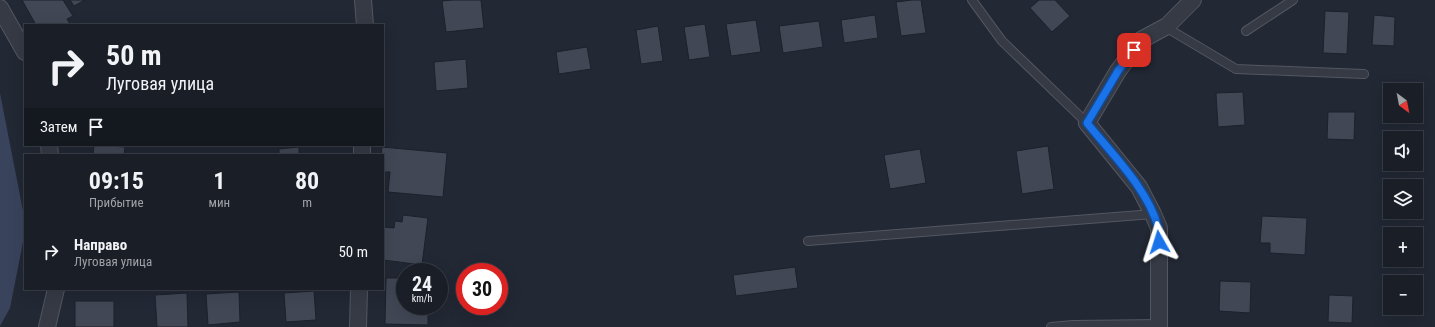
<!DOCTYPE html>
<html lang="ru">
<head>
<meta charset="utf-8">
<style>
  body { margin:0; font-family:"Roboto Condensed",sans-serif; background:#23272f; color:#f1f3f6; height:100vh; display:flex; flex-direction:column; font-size:15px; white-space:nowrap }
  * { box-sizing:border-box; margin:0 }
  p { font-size:13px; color:#9fa2a7 }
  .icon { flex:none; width:22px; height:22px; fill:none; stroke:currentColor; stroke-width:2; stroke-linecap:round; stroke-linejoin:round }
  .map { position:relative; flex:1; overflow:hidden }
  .panel { position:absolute; left:24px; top:154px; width:360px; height:136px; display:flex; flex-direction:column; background:#1a1e27; border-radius:0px; box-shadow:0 4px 16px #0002,0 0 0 1px #383c44 }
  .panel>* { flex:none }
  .top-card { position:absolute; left:24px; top:24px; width:360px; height:122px; border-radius:0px; box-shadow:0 4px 16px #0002,0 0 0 1px #383c44; background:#1a1e27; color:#f1f3f6; overflow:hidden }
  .needle { width:26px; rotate:148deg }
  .fabs { position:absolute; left:1383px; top:83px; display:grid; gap:8px }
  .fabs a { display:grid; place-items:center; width:40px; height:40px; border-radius:0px; background:#1a1e27; box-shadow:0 4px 16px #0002,0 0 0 1px #383c44; font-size:20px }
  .speed { position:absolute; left:396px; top:263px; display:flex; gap:8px; font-size:20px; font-weight:700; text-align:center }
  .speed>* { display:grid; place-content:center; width:52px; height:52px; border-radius:50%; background:#1a1e27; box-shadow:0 4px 16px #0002,0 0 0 1px #383c44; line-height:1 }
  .speed small { font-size:10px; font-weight:400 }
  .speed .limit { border:6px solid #d22; background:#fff; color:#111 }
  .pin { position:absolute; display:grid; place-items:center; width:34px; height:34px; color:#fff; margin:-17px; border-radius:8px; box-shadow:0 2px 6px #0006 }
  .me { position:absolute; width:44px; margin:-22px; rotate:354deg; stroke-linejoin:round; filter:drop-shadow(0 0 3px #0008) }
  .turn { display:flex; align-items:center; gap:14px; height:84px; padding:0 16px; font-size:18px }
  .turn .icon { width:52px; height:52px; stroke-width:2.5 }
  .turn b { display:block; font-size:28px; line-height:34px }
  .then { display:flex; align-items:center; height:38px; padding:0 16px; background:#0003; gap:8px; font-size:15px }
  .eta { display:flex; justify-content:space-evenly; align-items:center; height:68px; text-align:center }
  .eta b { font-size:24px; font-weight:700; line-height:28px }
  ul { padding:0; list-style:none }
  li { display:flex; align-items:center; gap:12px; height:60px; padding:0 16px }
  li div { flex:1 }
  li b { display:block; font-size:15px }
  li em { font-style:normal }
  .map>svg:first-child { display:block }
  .water { fill:#39435c }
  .building { fill:#414755; stroke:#1d212b }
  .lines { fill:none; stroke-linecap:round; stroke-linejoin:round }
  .service-casing { stroke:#535762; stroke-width:10 }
  .minor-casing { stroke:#535762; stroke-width:18 }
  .service { stroke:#353a45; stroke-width:8 }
  .minor { stroke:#353a45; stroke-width:16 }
  .route-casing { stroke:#114b97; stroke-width:10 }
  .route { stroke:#1a73e8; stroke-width:7 }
</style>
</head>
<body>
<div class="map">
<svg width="1435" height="327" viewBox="0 0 1435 327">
  <rect width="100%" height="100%" fill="#222834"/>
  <path class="water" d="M0,93L25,221V232L10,308L0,326Z"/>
  <path class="building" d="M22,0H63L73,16L67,19L70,24L67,25H36Z
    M70,0H85L74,6Z
    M453,0H481L484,28L446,32L442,1Z
    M912,0H921L926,33L901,36L896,2Z
    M1039,0H1055L1070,16L1052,32L1030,8Z
    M1325,11L1349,12L1347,54L1323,53Z
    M875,15L878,38L844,43L841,20Z
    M1374,15L1395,17L1394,46L1372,45Z
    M756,20L761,52L731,56L726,24Z
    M819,21L823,47L783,53L779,26Z
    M705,24L710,57L689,60L684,27Z
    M658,26L663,61L641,64L636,30Z
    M587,47L591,69L559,74L556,52Z
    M466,59L468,88L436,91L434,62Z
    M1243,92L1245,125L1218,127L1216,93Z
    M1328,112H1355L1354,140L1327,139Z
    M94,145L125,147L124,155H93Z
    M1048,146L1054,189L1022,194L1016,151Z
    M299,147V155H279V149Z
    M382,147L447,153L443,197L388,192L390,172H383V155H381Z
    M920,149L926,183L890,189L884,155Z
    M403,215L428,218L422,265L383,260V227L394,228L395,221L402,222Z
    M1262,216L1307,218L1305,255L1270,253V243H1260Z
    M795,267L798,288L736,296L733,275Z
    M386,278H405V306H428V325L385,324Z
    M1220,281L1251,282L1250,313L1219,311Z
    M314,291L316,320L286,322L284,293Z
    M239,292L240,322L208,325L206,294Z
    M187,293L188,327H157L155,295Z
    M1329,295L1353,296L1352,323L1328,322Z
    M75,301H114V327H75Z"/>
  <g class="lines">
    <g class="service-casing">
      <path id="service" d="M972,0L1002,41L1087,123
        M1167,26V28L1236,69L1364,74
        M1246,31L1293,0
        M808,241L1153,214
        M1051,327L1073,325L1159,324"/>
    </g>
    <g class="minor-casing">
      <path id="minor" d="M363,0L365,25
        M0,8L25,52
        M49,145L50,155
        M362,155V145
        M47,327L56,289
        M358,327L359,289
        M1159,327V228L1153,214L1139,187L1087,123L1118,71L1141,40L1167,26L1193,0"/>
    </g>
    <use href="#service" class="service"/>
    <use href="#minor" class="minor"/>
  </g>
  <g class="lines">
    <g class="route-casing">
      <path id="route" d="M1134,50L1118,71L1087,123C1111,153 1148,189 1158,227C1159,231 1159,237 1159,242"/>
    </g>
    <use href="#route" class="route"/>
  </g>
</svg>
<div class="fabs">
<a><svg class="needle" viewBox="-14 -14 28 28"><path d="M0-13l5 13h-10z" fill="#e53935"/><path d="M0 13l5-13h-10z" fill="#9fa2a7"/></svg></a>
<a><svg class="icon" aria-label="sound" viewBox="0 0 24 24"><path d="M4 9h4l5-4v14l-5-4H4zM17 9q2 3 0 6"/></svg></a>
<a><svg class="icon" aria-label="layers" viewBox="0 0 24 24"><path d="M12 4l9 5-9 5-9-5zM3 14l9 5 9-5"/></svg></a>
<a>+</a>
<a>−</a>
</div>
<div class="speed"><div>24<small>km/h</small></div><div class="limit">30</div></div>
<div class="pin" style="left:1134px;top:50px;background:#d93025"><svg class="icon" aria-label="arrive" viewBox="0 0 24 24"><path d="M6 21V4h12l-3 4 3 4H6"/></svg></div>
<svg class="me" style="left:1159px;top:242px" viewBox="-20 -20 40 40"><path d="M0-17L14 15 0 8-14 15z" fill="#1a73e8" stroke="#fff" stroke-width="4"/></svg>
<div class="top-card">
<div class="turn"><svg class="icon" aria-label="right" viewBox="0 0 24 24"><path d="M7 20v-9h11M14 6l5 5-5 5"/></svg><div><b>50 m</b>Луговая улица</div></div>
<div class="then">Затем<svg class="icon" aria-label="arrive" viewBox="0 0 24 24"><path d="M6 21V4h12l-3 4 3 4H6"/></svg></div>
</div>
<section class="panel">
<div class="eta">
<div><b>09:15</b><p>Прибытие</p></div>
<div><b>1</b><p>мин</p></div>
<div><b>80</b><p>m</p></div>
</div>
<ul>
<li><svg class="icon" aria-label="right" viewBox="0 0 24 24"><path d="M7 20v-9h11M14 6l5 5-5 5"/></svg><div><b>Направо</b><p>Луговая улица</p></div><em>50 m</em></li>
</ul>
</section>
</div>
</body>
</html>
